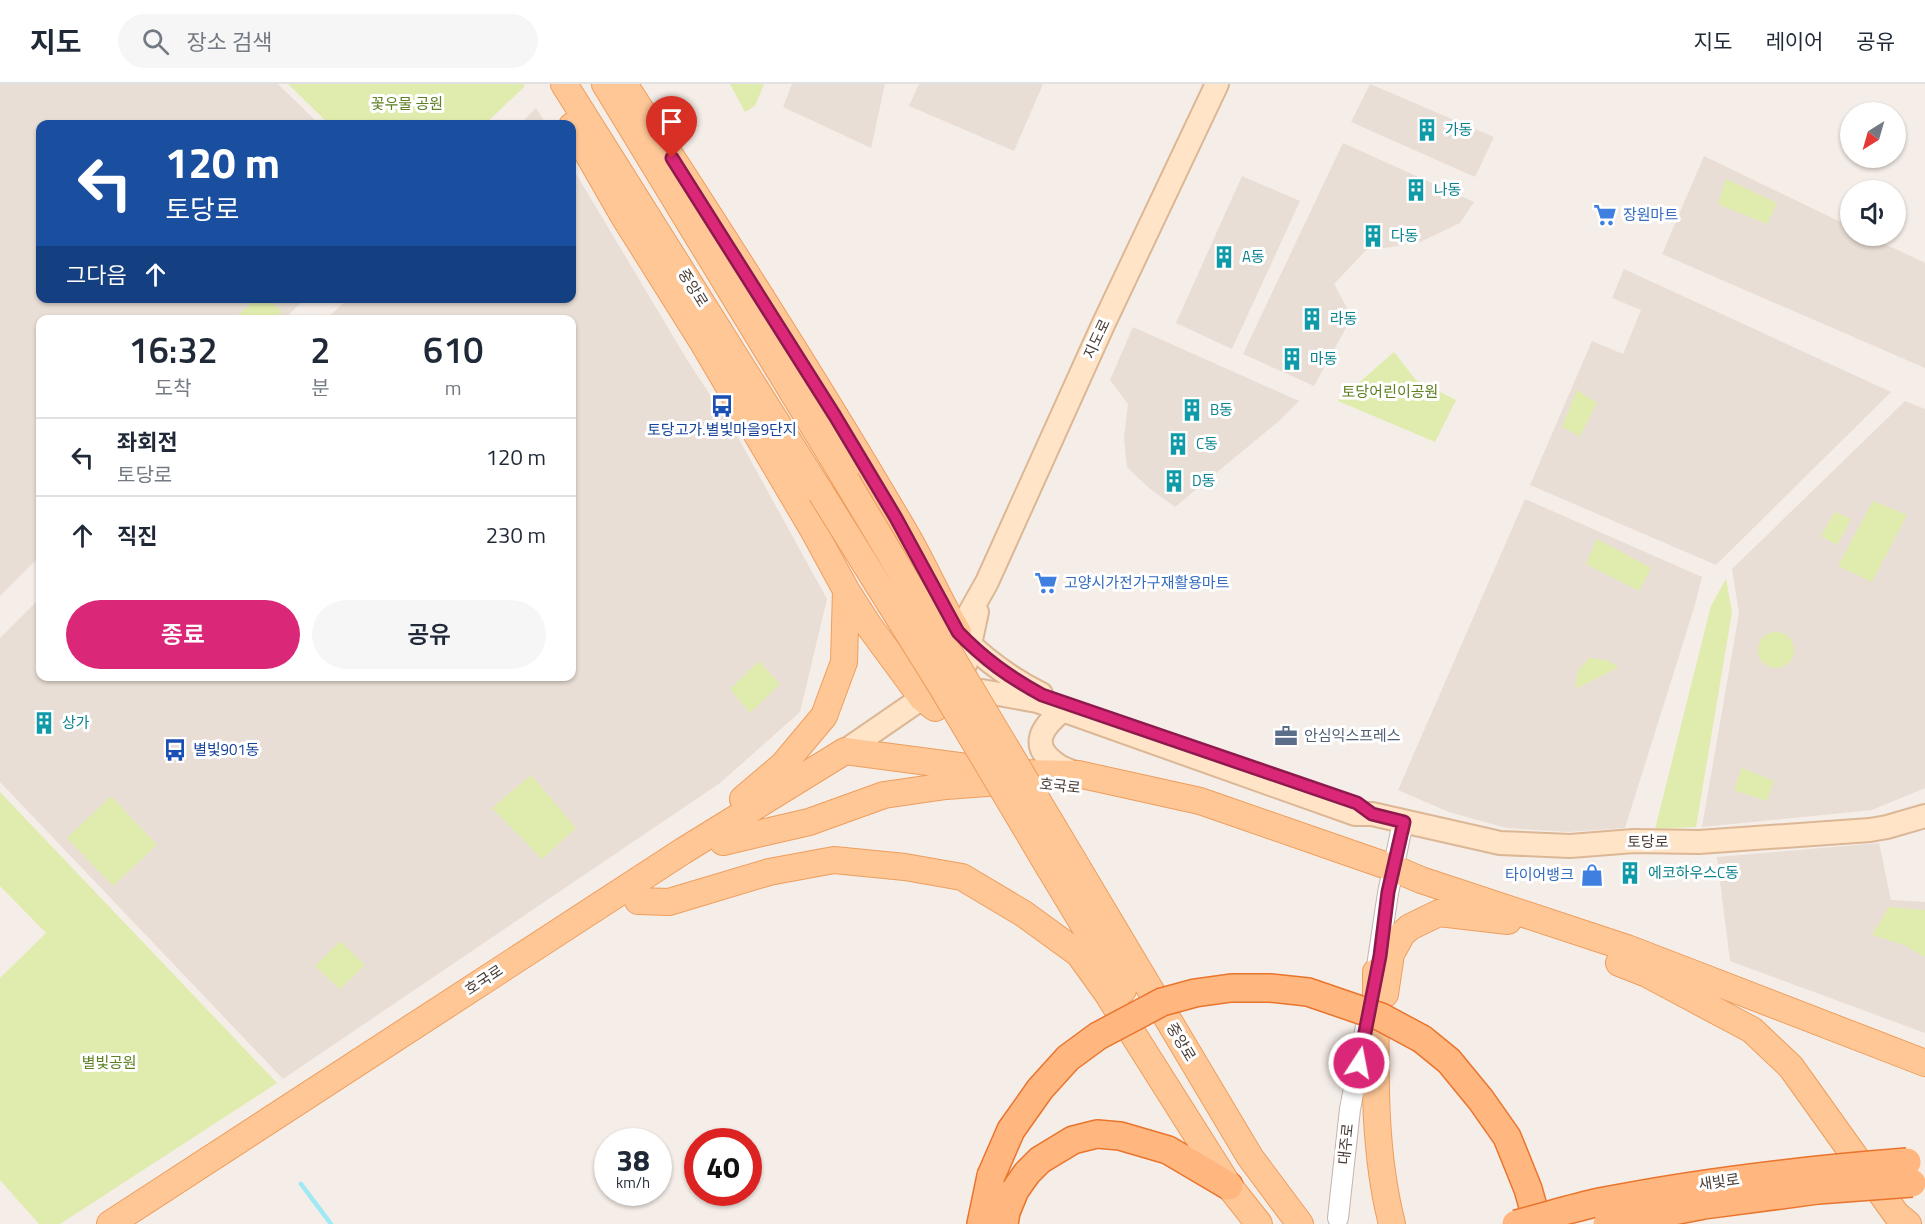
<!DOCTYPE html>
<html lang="ko">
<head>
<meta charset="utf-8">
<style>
  body { margin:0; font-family:"Titillium Web","Noto Sans KR",sans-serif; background:#f6f6f7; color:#1f2937; height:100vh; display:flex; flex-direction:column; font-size:22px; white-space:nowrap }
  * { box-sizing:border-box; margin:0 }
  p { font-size:20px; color:#747a83 }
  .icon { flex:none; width:33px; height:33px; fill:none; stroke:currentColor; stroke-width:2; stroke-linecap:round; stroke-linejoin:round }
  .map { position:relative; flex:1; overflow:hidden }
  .sheet { position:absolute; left:36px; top:231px; width:540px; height:366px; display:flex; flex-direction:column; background:#fff; border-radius:12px; box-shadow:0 2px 4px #0004 }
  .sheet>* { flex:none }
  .banner { position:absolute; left:36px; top:36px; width:540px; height:183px; border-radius:12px; box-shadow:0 2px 4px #0004; background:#1a4fa0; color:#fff; overflow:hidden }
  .needle { width:39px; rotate:217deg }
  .tools { position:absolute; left:1840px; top:18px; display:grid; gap:12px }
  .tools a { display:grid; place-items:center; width:66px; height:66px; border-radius:50%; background:#fff; box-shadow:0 2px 4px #0004; font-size:30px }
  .speed { position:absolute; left:594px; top:1044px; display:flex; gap:12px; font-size:30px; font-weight:700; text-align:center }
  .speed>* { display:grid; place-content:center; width:78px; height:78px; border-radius:50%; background:#fff; box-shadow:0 2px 4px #0004; line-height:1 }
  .speed small { font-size:15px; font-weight:400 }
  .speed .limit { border:9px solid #d22; background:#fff; color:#111 }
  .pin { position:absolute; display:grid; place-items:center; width:51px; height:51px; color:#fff; margin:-62px -26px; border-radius:50% 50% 50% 0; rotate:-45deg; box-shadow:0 0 6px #0007 }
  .pin .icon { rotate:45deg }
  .me { position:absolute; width:66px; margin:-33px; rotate:11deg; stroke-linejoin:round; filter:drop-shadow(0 0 4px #0008) }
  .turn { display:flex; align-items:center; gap:21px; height:126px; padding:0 30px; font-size:27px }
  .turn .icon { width:78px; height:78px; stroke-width:2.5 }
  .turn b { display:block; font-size:42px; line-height:51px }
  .then { display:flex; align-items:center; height:57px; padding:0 30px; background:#0003; gap:12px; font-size:22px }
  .eta { display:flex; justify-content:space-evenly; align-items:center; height:102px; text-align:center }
  .eta b { font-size:36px; font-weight:600; line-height:42px }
  .button { display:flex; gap:12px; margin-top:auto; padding:12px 30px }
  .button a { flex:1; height:69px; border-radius:36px; background:#db2777; color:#fff; font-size:24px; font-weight:600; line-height:69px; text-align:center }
  .button a+a { background:#f6f6f7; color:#1f2937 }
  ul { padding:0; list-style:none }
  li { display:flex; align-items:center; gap:18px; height:78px; padding:0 30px; border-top:2px solid #e0e1e3 }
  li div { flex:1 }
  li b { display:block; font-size:22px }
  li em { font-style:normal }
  header { display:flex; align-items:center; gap:36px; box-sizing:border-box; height:84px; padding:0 30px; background:#fff; border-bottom:2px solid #e0e1e3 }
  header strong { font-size:28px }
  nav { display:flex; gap:33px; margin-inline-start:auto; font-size:21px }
  .search { width:420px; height:54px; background:#f6f6f7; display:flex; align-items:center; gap:15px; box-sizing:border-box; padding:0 21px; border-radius:33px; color:#747a83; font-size:22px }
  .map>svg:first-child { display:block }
  .residential { fill:#e9ded5 }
  .green { fill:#e0ecad }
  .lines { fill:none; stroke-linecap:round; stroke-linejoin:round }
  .stream { stroke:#9fe9f6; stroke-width:4.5 }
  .tertiary-casing { stroke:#c4b5ac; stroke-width:22 }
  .secondary-casing { stroke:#dcb796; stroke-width:26 }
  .primary-casing { stroke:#ed9e5d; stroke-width:28 }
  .trunk-casing { stroke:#ea742c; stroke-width:30 }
  .tertiary { stroke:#fff; stroke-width:20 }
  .secondary { stroke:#ffe4c7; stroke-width:22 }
  .primary { stroke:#ffc796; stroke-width:26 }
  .trunk { stroke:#ffb77f; stroke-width:27 }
  .primary-bridge-casing { stroke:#ed9e5d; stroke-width:28; stroke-linecap:butt }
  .trunk-bridge-casing { stroke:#ea742c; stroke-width:30; stroke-linecap:butt }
  .primary-bridge { stroke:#ffc796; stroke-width:26 }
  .trunk-bridge { stroke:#ffb77f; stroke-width:27 }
  .route-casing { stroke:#8e194d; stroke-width:15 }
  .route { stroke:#db2777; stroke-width:10 }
  .labels { text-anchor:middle; stroke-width:6; stroke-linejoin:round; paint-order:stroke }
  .park-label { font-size:15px; fill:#5e8023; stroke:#fff }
  .culture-label { font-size:15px; fill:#0d838f; stroke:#fff; text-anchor:start }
  .shop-label { font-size:15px; fill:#366cbe; stroke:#fff; text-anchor:start }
  .street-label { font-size:15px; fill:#493c35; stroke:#fff }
  .transit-label { font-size:15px; fill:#164399; stroke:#fff }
  .service-label { font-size:15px; fill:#4e5e75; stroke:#fff; text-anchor:start }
</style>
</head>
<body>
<header>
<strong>지도</strong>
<div class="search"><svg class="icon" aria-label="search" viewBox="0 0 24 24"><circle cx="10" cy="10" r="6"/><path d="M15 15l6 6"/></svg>장소 검색</div>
<nav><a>지도</a><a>레이어</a><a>공유</a></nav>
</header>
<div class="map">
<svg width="1925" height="1140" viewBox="0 0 1925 1140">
  <rect width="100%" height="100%" fill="#f5ede7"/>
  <path class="residential" d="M0,0H278L319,40H40V214L305,215L284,235L40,236V472L0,512Z
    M792,0H885L871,64L783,23Z
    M919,0H1043L1014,67L909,22Z
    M1370,0L1494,53L1475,93L1351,38Z
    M536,24L546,40H520Z
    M1343,59L1474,118L1460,139L1420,158L1385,164H1368L1334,200L1352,233L1314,302L1243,270Z
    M1704,72L1851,143V152H1868L1925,179V284L1662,170Z
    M572,83L686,274L740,357L827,515L800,628L720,699L283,995L0,698V554L40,514V592H572V236L326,235L348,215L572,214Z
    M1242,92L1300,117L1232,265L1176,239Z
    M1624,185L1891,308L1716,481L1530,401L1592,257L1623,270L1641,226L1612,214Z
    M1133,243L1299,317L1279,337L1175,423L1149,404L1127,383L1124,354L1128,320L1110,296Z
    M1905,317L1925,325V704L1872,726L1702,743L1739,529L1732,485Z
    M1525,415L1702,493L1694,524L1625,744L1568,748L1506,744L1449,728L1398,706Z
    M1879,759L1891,816L1925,818V949L1730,877L1717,773Z"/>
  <path class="green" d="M288,0H524L525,2L485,40H329Z
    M730,0H764L755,22L745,28Z
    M1726,95L1777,119L1767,140L1718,120Z
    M256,215H269L282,228L275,235H234Z
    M1394,268L1416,296L1456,316L1435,358L1338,317Z
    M1577,306L1597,319L1580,352L1562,343Z
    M1873,417L1907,431L1872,498L1838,482Z
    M1835,428L1851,435L1837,461L1821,452Z
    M1597,455L1651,484L1639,507L1586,480Z
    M1726,495L1732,528L1696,743L1655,745L1711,522Z
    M1758 566a18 18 0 1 1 36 0a18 18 0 1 1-36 0Z
    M1589,574L1606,576L1619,583L1575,605L1578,587Z
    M759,577L780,600L750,629L730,605Z
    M1742,684L1774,697L1767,717L1734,706Z
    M531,691L576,744L542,775L492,724Z
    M0,708L277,999L60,1140H39L0,1096V894L46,849L0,802Z
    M111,712L157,761L113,802L67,754Z
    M1889,823L1925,826V873L1904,861L1872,851Z
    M340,857L365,881L340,905L315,882Z"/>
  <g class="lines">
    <path class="stream" d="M301,1100L331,1140"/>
    <g class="tertiary-casing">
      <path id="tertiary" d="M1376,889L1388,809L1403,738
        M1338,1134L1350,1025L1368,932"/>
    </g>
    <g class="secondary-casing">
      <path id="secondary" d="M961,552C985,576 1011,595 1041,610
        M951,562L987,498L1103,241L1217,0
        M951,600L966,579L977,528
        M958,613L982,607L1037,617L1355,730H1372L1500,759L1570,762L1634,757L1699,758L1870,746L1887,743L1925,732
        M1063,626C1043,642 1028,661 1056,680C1062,685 1071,687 1078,690
        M845,667L922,614L931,599"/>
    </g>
    <g class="primary-casing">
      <path id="primary" d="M564,0L821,409
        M605,0L846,396
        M624,0C721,149 817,298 907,452C925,483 939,517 958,548
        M572,42L623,131L702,257L815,449L846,506L869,542L922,614L935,624
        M743,715L783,681L824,632L844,578L846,506
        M723,758L809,738L884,711L946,702L1000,698
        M1070,771L1250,1073L1300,1140
        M1050,785L1123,906
        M638,817L669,818L769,788L834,776L905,783L962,793L1024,830L1079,870L1107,909L1229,1102L1259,1140
        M1619,879L1647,890L1752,946L1791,983L1896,1130L1908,1140
        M1376,888C1376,972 1371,1058 1392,1140
        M1385,910L1391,870L1402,850L1410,843L1439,829L1508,837
        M110,1140L683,767L845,667L1012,689L1078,690L1200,717L1393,784L1421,796L1627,864L1925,979"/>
    </g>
    <g class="trunk-casing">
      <path id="trunk" d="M1422,955L1449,977L1481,1016L1507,1053L1528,1105L1538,1140
        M981,1140L991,1092
        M1004,1140L1006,1128L1015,1106L1027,1089L1040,1076L1073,1056L1097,1050L1120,1052L1168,1066L1229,1102"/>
    </g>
    <use href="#tertiary" class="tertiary"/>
    <use href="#secondary" class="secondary"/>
    <use href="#primary" class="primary"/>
    <use href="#trunk" class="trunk"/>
    <g class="primary-bridge-casing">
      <path id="primary-bridge" d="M846,396L1070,771
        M821,409L940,600L1050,785"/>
    </g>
    <g class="trunk-bridge-casing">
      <path id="trunk-bridge" d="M991,1092L1011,1046L1040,1005L1068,974L1098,952L1162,918L1195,909L1231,904H1270L1308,908L1381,933L1422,955
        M1516,1140C1544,1133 1572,1124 1600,1118C1701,1098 1804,1086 1907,1078
        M1607,1140L1704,1121L1818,1106L1912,1099"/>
    </g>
    <use href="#primary-bridge" class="primary-bridge"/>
    <use href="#trunk-bridge" class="trunk-bridge"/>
  </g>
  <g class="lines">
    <g class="route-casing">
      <path id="route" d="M672,74L835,332L896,434L958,548C984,575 1009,593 1042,611L1357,719L1372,730L1404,738L1388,808L1380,872L1359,979"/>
    </g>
    <use href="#route" class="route"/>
  </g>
  <defs>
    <g id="building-bare" transform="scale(1.8)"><path d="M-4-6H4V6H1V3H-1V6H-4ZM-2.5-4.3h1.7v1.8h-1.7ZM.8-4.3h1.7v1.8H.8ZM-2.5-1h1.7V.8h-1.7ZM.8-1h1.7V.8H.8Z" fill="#0f9aa8" stroke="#fff" stroke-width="2.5" paint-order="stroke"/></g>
    <g id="supermarket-bare" transform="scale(1.8)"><path d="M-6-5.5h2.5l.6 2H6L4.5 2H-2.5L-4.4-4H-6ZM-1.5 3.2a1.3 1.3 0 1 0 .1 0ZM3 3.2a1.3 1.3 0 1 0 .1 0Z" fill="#3f7fe0" stroke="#fff" stroke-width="2.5" paint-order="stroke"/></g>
    <g id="bus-bare" transform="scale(1.8)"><path d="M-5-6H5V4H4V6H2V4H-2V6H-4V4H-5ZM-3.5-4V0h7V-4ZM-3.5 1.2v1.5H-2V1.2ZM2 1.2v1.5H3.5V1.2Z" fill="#1a4fb4" stroke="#fff" stroke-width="2.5" paint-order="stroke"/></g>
    <g id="office-bare" transform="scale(1.8)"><path d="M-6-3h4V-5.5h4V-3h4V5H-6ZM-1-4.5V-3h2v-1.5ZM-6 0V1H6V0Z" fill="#5c6f8a" stroke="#fff" stroke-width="2.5" paint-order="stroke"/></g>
    <g id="shop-bare" transform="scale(1.8)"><path d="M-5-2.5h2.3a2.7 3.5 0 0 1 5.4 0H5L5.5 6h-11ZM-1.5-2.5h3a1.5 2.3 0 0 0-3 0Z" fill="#3f7fe0" stroke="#fff" stroke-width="2.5" paint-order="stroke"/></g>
  </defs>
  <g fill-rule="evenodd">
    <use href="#building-bare" x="1427" y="46"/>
    <use href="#building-bare" x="1416" y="106"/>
    <use href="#supermarket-bare" x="1605" y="131"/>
    <use href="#building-bare" x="1373" y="152"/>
    <use href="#building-bare" x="1224" y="173"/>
    <use href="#building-bare" x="1312" y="235"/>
    <use href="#building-bare" x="1292" y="275"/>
    <use href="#bus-bare" x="722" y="322"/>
    <use href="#building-bare" x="1192" y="326"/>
    <use href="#building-bare" x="1178" y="360"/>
    <use href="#building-bare" x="1174" y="397"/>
    <use href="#supermarket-bare" x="1046" y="499"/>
    <use href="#building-bare" x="44" y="639"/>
    <use href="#office-bare" x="1286" y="652"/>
    <use href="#bus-bare" x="175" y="666"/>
    <use href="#building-bare" x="1630" y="789"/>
    <use href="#shop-bare" x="1592" y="791"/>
  </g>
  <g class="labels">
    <g class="park-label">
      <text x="407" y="25">꽃우물 공원</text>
      <text x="1390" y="313">토당어린이공원</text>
      <text x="109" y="984">별빛공원</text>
    </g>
    <g class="culture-label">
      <text x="1445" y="51">가동</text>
      <text x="1434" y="111">나동</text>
      <text x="1391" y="157">다동</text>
      <text x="1242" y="178">A동</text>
      <text x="1330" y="240">라동</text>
      <text x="1310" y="280">마동</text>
      <text x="1210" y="331">B동</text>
      <text x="1196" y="365">C동</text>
      <text x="1192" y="402">D동</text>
      <text x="62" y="644">상가</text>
      <text x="1648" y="794">에코하우스C동</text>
    </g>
    <g class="shop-label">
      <text x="1623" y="136">장원마트</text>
      <text x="1064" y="504">고양시가전가구재활용마트</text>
      <text x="1574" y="796" text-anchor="end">타이어뱅크</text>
    </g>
    <g class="street-label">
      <text transform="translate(693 204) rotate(58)" y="5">중앙로</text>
      <text transform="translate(1097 255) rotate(-65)" y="5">지도로</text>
      <text transform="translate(1060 702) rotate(6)" y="5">호국로</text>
      <text x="1648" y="763">토당로</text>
      <text transform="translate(484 896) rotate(-33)" y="5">호국로</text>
      <text transform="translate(1181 958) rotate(59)" y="5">중앙로</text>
      <text transform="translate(1346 1060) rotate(-84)" y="5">대주로</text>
      <text transform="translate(1719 1098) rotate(-8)" y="5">새빛로</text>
    </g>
    <g class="transit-label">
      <text x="722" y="351">토당고가.별빛마을9단지</text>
      <text x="193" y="671" text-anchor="start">별빛901동</text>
    </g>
    <g class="service-label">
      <text x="1304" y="657">안심익스프레스</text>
    </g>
  </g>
</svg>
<div class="tools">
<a><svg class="needle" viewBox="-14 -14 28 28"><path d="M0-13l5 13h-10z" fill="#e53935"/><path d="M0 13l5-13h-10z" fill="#747a83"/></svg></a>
<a><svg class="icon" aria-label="sound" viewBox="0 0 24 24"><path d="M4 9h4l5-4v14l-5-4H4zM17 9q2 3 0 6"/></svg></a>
</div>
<div class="speed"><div>38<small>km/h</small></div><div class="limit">40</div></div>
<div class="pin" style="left:672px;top:74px;background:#d93025"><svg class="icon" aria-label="arrive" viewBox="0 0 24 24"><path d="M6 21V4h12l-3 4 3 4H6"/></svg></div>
<svg class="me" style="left:1359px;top:979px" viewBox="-20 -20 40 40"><circle r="17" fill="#db2777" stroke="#fff" stroke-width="3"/><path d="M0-11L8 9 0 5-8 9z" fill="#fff"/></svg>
<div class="banner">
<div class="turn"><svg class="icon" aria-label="left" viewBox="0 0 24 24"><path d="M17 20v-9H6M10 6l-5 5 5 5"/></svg><div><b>120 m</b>토당로</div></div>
<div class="then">그다음<svg class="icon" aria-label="ahead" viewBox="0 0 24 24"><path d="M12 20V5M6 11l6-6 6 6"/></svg></div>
</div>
<section class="sheet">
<div class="eta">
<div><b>16:32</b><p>도착</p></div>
<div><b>2</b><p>분</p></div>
<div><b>610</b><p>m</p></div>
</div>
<ul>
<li><svg class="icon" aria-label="left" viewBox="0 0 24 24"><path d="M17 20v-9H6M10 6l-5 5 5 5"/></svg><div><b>좌회전</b><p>토당로</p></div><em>120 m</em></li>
<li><svg class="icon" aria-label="ahead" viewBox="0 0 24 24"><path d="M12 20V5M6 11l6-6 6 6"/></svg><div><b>직진</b></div><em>230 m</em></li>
</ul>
<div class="button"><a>종료</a><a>공유</a></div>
</section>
</div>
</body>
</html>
